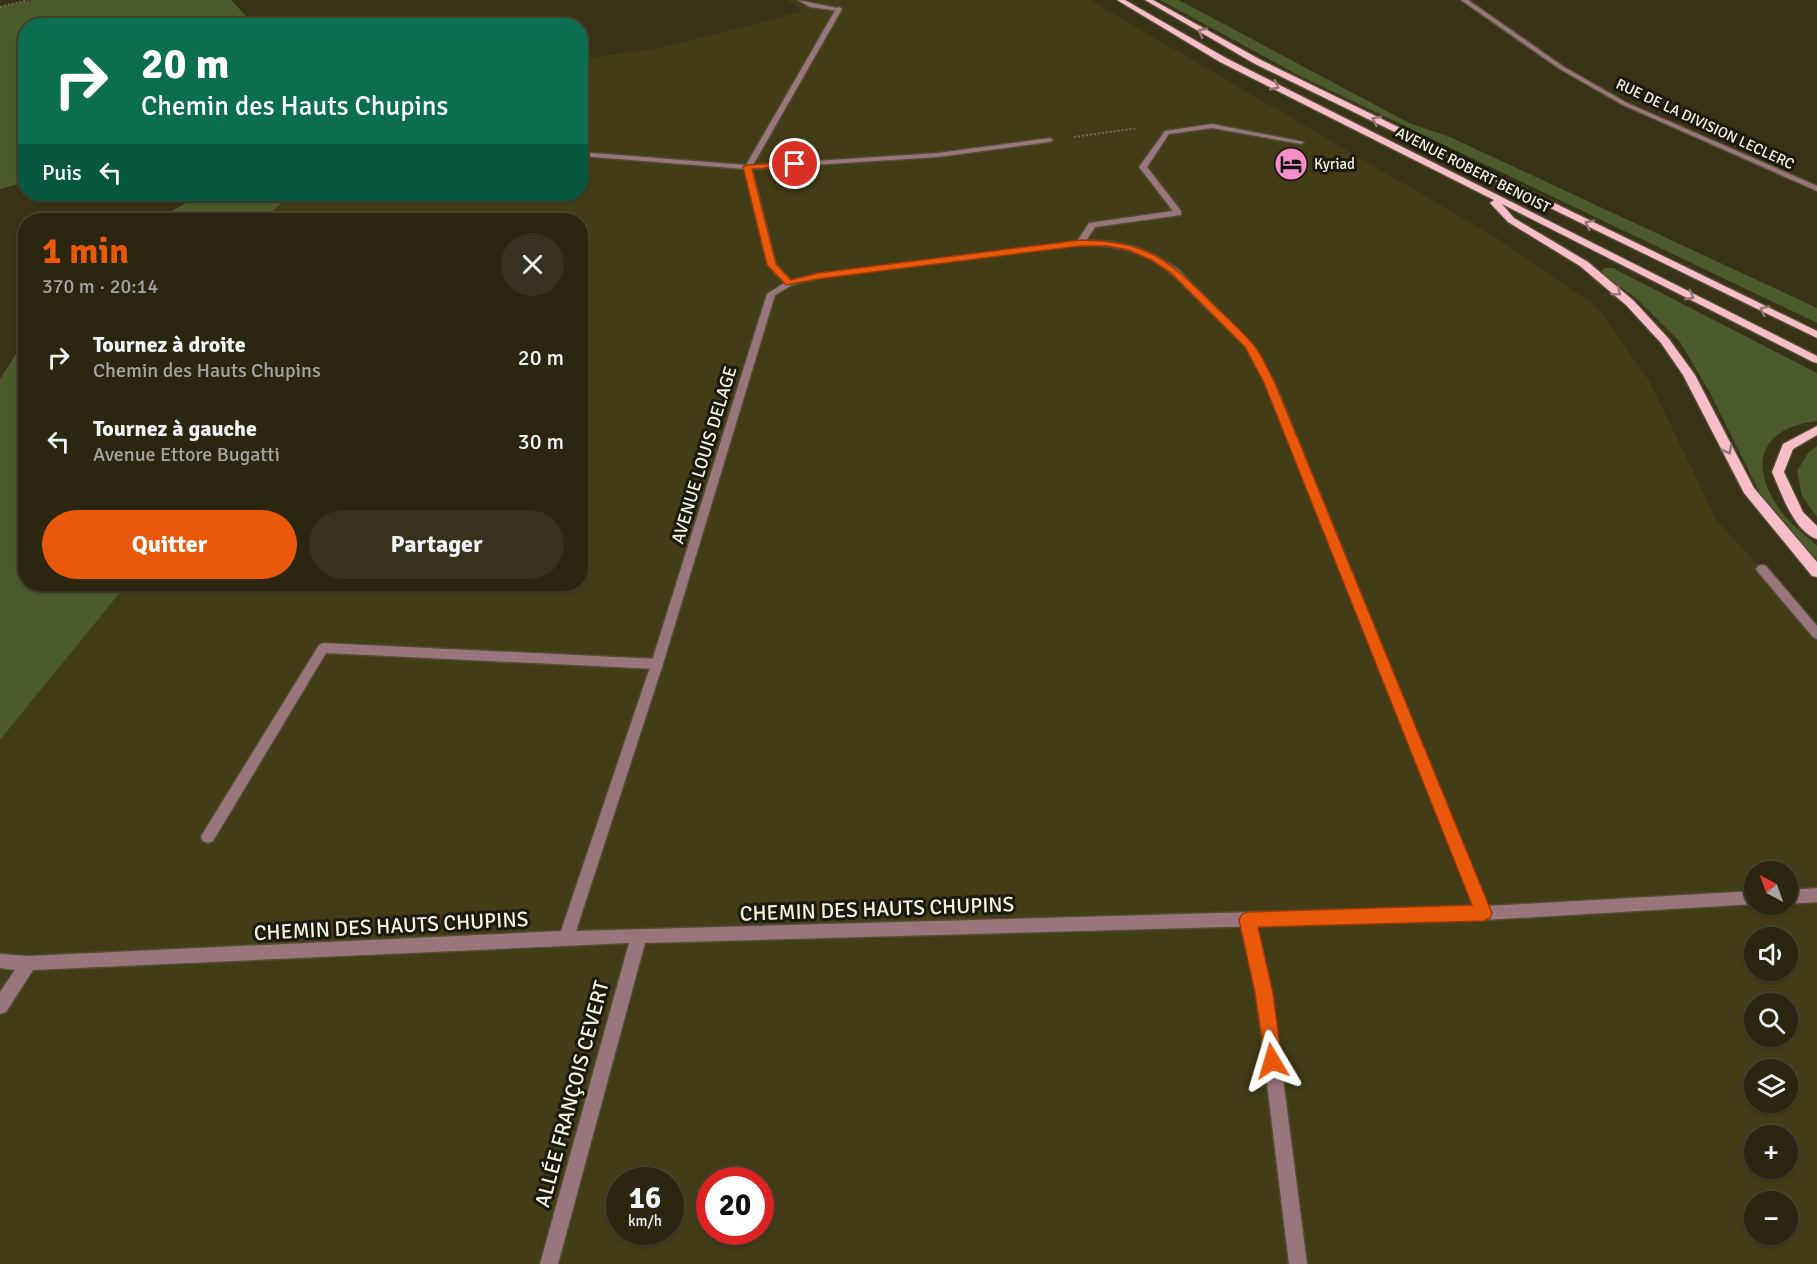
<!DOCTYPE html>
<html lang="fr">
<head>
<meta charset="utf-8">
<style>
  body { margin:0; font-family:Signika,sans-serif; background:#36321e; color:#f1f3f6; height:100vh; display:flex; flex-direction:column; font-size:22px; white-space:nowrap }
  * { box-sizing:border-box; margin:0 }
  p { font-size:20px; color:#a5a59f }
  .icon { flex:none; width:33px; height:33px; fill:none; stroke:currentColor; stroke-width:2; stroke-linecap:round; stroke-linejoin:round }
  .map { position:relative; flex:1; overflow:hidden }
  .side { position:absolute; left:18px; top:213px; width:570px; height:378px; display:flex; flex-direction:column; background:#2a2610; border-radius:24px; box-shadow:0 2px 4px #0004,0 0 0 2px #464330 }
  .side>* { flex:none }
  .guide { position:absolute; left:18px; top:18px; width:570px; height:183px; border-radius:24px; box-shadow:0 2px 4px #0004,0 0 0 2px #464330; background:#0b6e4f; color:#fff; overflow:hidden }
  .needle { width:39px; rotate:319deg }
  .fabs { position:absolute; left:1744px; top:861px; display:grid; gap:12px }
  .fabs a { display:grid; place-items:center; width:54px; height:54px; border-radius:50%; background:#2a2610; box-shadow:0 2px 4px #0004,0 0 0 2px #464330; font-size:30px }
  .speed { position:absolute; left:606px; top:1167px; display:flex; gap:12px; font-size:30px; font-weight:700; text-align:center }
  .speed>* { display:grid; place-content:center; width:78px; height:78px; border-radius:50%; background:#2a2610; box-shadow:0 2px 4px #0004,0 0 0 2px #464330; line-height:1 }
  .speed small { font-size:15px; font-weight:400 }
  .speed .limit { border:9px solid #d22; background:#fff; color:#111 }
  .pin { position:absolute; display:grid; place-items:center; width:51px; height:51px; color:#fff; margin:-26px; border:3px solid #fff; border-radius:50%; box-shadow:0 2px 6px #0007 }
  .me { position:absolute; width:66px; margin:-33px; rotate:353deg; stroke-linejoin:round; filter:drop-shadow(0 0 4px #0008) }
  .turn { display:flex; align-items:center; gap:21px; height:126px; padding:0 24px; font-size:27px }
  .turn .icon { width:78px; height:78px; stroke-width:2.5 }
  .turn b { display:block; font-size:42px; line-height:51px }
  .then { display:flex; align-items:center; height:57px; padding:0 24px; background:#0003; gap:12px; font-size:22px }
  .round { display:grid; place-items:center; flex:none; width:63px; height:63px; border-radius:32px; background:#36321e }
  .headline { display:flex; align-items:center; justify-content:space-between; height:102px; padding:0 24px }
  h1 { font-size:36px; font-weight:700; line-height:45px; color:#ea580c }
  .primary-button { display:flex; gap:12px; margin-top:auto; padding:12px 24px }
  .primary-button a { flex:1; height:69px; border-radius:36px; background:#ea580c; color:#fff; font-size:24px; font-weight:700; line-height:69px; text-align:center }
  .primary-button a+a { background:#36321e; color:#f1f3f6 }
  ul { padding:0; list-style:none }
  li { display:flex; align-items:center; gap:18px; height:84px; padding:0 24px }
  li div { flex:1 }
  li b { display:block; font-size:22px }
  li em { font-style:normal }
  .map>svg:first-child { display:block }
  .built { fill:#423c17; fill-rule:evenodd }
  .green { fill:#4b5b2c }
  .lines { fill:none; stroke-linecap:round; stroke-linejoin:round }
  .service-casing { stroke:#524d33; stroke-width:3 }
  .minor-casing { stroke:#524d33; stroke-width:3 }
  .tertiary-casing { stroke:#524d33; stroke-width:3 }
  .primary-casing { stroke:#524d33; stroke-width:3 }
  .path { stroke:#746f57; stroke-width:2; stroke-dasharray:2 2; stroke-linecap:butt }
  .service { fill:#99767c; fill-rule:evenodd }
  .minor { fill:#99767c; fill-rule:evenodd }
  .tertiary { fill:#99767c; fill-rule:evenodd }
  .primary { fill:#f7bdc8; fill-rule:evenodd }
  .oneway { stroke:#947474 }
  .route { fill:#ea580c; stroke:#983908; stroke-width:1.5 }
  .labels { text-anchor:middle; stroke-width:6; stroke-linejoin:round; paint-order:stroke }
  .far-street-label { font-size:15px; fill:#f5f3e2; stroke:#1c1a0e }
  .far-poi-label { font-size:15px; fill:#f5f3e2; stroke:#1c1a0e; text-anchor:start }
  .street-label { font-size:18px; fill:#f5f3e2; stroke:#1c1a0e }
  .near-street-label { font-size:21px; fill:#f5f3e2; stroke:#1c1a0e }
</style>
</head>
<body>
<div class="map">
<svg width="1817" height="1264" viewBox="0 0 1817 1264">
  <rect width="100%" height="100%" fill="#383216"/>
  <path class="built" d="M787,0H1090L1497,238L1597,307L1650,382L1717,521L1762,569L1817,634V1264H0V740L127,584H580V220H262L292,194H580L581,59L665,47L803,11ZM1755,872H1788V904H1755ZM1755,938H1788V970H1755ZM1755,1004H1788V1036H1755ZM1755,1070H1788V1102H1755ZM1755,1136H1788V1168H1755ZM620,1180H670V1232H620ZM710,1180H760V1232H710ZM1755,1202H1788V1234H1755Z"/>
  <path class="green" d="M32,0H231L255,25L26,26L25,182L0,189V7Z
    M1160,0H1179L1409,123L1450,137L1817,308V323L1300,76Z
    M201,194H292L262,220H157Z
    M1604,268H1613L1817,373V421C1760,428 1748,464 1780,510C1789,523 1805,534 1817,546V560L1760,493L1710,393L1680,342L1635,297L1605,276L1602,271Z
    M25,340L26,584H127L0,740V379Z
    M1817,446V517L1802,496L1797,471L1808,453Z"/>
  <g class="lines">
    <g class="service-casing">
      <path id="service" d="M798,0L842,9L839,11L810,7Z
        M1212,124L1304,142L1301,144L1212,128L1169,134L1147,167L1181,211V215L1095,227L1083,245H1077L1076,243L1089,223L1173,211L1139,167L1165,131Z
        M323,643L657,659L661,661L663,664L661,667L657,669L326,653L213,841L208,843L203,841L201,837L203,833L319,645Z
        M1248,913L1253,915L1255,920L1272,993L1307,1264H1289L1256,993L1241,920L1243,915Z"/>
    </g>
    <g class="minor-casing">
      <path id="minor" d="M839,7L842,9L753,165L938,153L1050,138L1053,140L1050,142L938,157L752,169L776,264L791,280L818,274L1080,241H1107L1133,246L1157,256L1178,269L1252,344L1275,383L1488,906L1755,891L1756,904L1484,920L645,943L558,1264H540L629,943L33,970L6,1012L0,1014V992L15,970L0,968V954L29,956L561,931L651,664L767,294L784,283L768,265L745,169L580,156V152L746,165L836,9ZM1080,245C1144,245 1164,264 1206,308C1219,320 1234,333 1245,347C1253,358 1259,371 1265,383L1474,906L576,931L663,664L775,295L792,285L818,278Z
        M1762,565L1766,566L1817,626V639L1813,637L1758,572L1756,569L1758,566Z
        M1817,888V902L1788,904V890Z"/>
    </g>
    <g class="tertiary-casing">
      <path id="tertiary" d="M1461,0H1468L1564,67L1627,103L1817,186V191L1623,105L1560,69Z"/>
    </g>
    <g class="primary-casing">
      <path id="primary" d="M1117,0H1125L1226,58L1817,356V363L1813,362L1502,204L1514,218L1588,262L1634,301L1669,339L1695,375L1754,488L1817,562V577L1812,576L1744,493L1683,375L1661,343L1626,305L1580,266L1508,222L1490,203L1494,200L1220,62Z
        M1145,0H1153L1261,60L1817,331V338L1255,64Z
        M1817,426V435L1793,449L1784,472L1803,512L1817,526V539C1794,532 1781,492 1772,472L1783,444Z"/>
    </g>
    <path class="path" d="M0,7L28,0
      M1074,137L1138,128"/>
    <use href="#service" class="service"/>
    <use href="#minor" class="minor"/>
    <use href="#tertiary" class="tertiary"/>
    <use href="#primary" class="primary"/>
  </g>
  <defs><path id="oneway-chevron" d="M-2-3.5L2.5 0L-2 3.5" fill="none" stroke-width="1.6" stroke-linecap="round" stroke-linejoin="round" transform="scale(1.5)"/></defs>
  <g class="oneway">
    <use href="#oneway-chevron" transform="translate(1202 32) rotate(-152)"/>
    <use href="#oneway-chevron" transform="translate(1275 86) rotate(27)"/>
    <use href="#oneway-chevron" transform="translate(1376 120) rotate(-154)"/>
    <use href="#oneway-chevron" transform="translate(1589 224) rotate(-154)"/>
    <use href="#oneway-chevron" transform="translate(1617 292) rotate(40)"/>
    <use href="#oneway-chevron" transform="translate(1690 296) rotate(27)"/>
    <use href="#oneway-chevron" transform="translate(1764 310) rotate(-154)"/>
    <use href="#oneway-chevron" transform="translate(1728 450) rotate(62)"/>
  </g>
  <path class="route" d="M795,162H798V166L752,169L776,264L791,280L818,273L1080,240C1147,241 1167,258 1213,304C1226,317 1240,329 1252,343C1262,354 1268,370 1275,383L1492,913L1490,918L1484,921L1258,927L1273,993L1282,1061L1279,1067L1272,1070L1266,1067L1255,993L1239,920L1242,914L1248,912L1472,905L1264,383L1245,347L1171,273L1151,260L1128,250L1107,246H1080L818,279L786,285L767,265L743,167L747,165Z"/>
  <defs>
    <g id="hotel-disc" transform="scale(1.725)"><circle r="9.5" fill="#f98fca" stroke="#1c1a0e"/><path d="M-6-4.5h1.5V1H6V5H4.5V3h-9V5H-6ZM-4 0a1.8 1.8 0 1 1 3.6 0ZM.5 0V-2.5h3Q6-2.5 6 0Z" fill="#111"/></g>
  </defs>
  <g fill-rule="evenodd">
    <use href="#hotel-disc" x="1291" y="164"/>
  </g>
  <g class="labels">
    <g class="far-street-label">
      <text transform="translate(1705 124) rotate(25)" y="5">RUE DE LA DIVISION LECLERC</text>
      <text transform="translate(1473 170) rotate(27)" y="5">AVENUE ROBERT BENOIST</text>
    </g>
    <g class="far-poi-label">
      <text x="1314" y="169">Kyriad</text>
    </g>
    <g class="street-label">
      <text transform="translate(704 455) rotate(-73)" y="6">AVENUE LOUIS DELAGE</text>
    </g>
    <g class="near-street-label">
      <text transform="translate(877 909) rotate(-2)" y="7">CHEMIN DES HAUTS CHUPINS</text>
      <text transform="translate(391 926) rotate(-3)" y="7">CHEMIN DES HAUTS CHUPINS</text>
      <text transform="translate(572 1094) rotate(-75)" y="7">ALLÉE FRANÇOIS CEVERT</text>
    </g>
  </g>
</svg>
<div class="fabs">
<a><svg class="needle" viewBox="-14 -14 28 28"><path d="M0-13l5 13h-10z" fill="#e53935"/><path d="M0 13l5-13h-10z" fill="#a5a59f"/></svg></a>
<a><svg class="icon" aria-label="sound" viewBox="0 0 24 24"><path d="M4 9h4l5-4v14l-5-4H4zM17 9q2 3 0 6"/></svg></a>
<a><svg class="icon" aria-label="search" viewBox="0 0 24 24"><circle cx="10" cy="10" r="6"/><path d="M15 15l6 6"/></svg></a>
<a><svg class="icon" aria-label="layers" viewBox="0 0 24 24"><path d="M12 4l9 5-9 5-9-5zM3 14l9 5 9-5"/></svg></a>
<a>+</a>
<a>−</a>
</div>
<div class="speed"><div>16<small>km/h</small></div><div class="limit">20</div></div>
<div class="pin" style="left:795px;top:164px;background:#d93025"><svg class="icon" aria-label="arrive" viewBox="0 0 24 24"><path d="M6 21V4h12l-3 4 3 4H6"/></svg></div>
<svg class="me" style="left:1272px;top:1061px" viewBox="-20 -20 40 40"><path d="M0-17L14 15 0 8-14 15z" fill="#ea580c" stroke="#fff" stroke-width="4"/></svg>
<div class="guide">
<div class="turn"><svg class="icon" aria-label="right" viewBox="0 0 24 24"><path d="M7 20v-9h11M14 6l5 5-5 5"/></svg><div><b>20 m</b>Chemin des Hauts Chupins</div></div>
<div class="then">Puis<svg class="icon" aria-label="left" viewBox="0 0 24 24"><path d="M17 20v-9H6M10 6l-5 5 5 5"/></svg></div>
</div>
<section class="side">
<div class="headline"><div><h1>1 min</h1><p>370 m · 20:14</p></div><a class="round"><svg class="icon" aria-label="close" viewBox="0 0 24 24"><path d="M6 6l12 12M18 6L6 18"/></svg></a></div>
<ul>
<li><svg class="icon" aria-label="right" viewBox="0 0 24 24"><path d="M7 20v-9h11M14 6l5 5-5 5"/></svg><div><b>Tournez à droite</b><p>Chemin des Hauts Chupins</p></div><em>20 m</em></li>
<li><svg class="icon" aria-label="left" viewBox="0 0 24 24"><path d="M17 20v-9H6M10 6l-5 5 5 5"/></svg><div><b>Tournez à gauche</b><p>Avenue Ettore Bugatti</p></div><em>30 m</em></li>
</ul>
<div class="primary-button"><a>Quitter</a><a>Partager</a></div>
</section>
</div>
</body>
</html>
